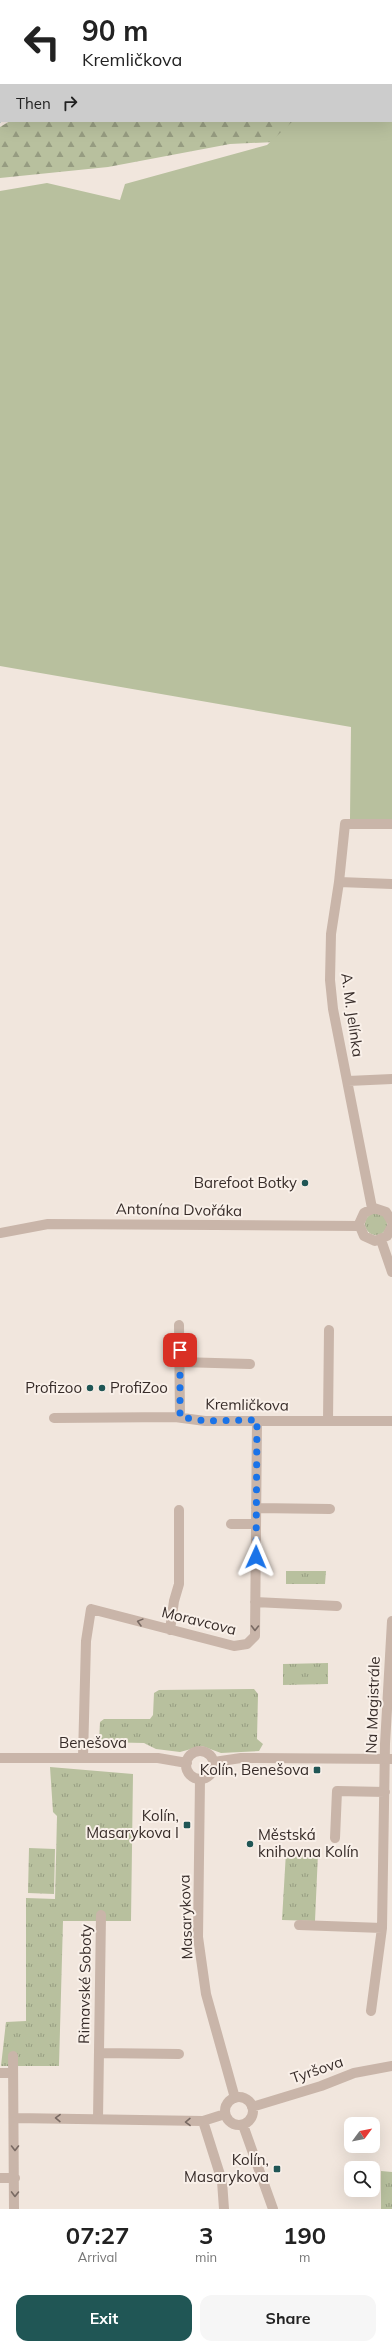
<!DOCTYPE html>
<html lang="en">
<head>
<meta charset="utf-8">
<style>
  body { margin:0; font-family:Mulish,sans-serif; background:#f6f6f6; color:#222; height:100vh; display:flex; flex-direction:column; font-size:15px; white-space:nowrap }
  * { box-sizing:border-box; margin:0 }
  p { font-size:13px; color:#767676 }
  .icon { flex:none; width:22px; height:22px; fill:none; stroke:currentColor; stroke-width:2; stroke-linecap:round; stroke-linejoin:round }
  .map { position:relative; height:2209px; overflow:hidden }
  .details { display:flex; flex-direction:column; background:#fff; flex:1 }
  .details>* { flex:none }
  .top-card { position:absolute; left:0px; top:0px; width:392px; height:122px; box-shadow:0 4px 16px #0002; background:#fff; color:#222; overflow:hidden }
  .needle { width:26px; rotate:58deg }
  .controls { position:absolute; left:344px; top:2117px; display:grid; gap:8px }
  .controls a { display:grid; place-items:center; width:36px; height:36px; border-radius:8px; background:#fff; box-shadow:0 4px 16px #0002; font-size:20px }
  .pin { position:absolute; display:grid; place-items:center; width:34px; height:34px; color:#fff; margin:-17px; border-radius:8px; box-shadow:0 2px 6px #0006 }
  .me { position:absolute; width:44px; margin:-22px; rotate:1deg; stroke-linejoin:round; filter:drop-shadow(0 0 3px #0008) }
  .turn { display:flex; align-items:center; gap:14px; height:84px; padding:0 16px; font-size:18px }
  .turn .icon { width:52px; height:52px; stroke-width:2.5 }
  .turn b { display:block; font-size:28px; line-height:34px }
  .then { display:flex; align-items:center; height:38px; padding:0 16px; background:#0003; gap:8px; font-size:15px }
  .eta { display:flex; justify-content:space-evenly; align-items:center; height:68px; text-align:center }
  .eta b { font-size:24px; font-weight:700; line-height:28px }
  .primary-button { display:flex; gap:8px; margin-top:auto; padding:8px 16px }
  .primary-button a { flex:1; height:46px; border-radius:12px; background:#205655; color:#fff; font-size:16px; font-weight:700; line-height:46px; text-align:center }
  .primary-button a+a { background:#f6f6f6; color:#222 }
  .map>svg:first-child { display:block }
  .grass { fill:url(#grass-tufts) }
  .forest { fill:url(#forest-firs) }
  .garden { fill:#b8c09e }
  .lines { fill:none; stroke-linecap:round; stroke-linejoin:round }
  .stream { stroke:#7dadab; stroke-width:3 }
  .minor { stroke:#c9b5a9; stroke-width:10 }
  .tertiary { stroke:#c9b5a9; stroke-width:10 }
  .oneway { stroke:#796a63 }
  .route { stroke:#1a73e8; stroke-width:7; stroke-dasharray:0 12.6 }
  .poi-dot { fill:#205655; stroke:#f9f0e9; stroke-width:1.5 }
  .labels { text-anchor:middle; stroke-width:4; stroke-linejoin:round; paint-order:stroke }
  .street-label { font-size:15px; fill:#372c29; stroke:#f9f0e9 }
  .poi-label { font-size:15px; fill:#372c29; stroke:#f9f0e9; text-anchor:end }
</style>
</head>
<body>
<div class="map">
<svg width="392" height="2209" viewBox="0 0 392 2209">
  <defs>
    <pattern id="grass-tufts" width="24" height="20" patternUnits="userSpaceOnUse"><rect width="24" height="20" fill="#b8c09e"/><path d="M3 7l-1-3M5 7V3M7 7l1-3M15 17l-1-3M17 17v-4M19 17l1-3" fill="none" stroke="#969c81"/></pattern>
    <pattern id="forest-firs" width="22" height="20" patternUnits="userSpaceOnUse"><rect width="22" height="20" fill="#b8c09e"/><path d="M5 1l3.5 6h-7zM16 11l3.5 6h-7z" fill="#969c81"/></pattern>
  </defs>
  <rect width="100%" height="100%" fill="#f1e6dd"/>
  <path class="grass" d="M365 1224a11 11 0 1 1 22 0a11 11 0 1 1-22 0Z
    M286,1571H326L325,1584H286Z
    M328,1663V1684L283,1685V1664Z
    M254,1689L258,1694L257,1739L263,1744L259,1751L221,1753L202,1746L180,1752L156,1749L144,1743L99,1742L100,1722L104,1719H150L153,1715L154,1693L159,1690Z
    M50,1767L133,1774L131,1921H63L59,2066H1L6,2022L26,2021V1898L55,1899L57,1816L53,1812Z
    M29,1848L55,1849L54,1894L28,1893Z
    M286,1852L318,1853L315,1921L282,1920Z
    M381,2171L392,2172V2209H381Z"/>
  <path class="forest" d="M10,121H341L297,141L230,144L108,167L0,178V127Z"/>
  <path class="garden" d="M392,28V819H350L351,727L0,666V191L47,183L120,200L125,184L267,145L293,121H391Z"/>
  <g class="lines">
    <path class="stream" d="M391,38H392
      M0,121L1,120"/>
    <path class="minor" d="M339,882L392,884
      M348,1081L392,1079
      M372,1208L333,1009L330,980L331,934L339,882L345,824H392
      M392,1222L386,1212L374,1208L364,1213L359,1224L364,1236L375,1241L387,1236L392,1226
      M0,1233L48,1224L360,1226
      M381,1240L392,1272
      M179,1325L180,1417
      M180,1362L250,1364
      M54,1418L175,1417L205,1421H392
      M328,1421L329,1330
      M256,1508L330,1509
      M231,1524H256
      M255,1602L337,1606
      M170,1630L174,1601L179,1584V1510
      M83,1757L86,1641L91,1609L234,1646L247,1644L255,1636L257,1421
      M200,1779L198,1937L206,1994L235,2098
      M335,1838L337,1791L385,1792
      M299,1925L382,1928
      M371,2011L382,1928L385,1744L392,1621
      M99,2053L179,2054
      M13,2056L14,2209
      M0,2073H13
      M225 2111a14 14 0 1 1 28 0a14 14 0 1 1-28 0Z
      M252,2107L321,2086L354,2073L392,2066
      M15,2118L203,2121L225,2114
      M98,2119L101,1915
      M203,2121L222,2181L224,2209
      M243,2125L273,2209
      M0,2178H15"/>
    <path class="tertiary" d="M186 1765a14 14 0 1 1 28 0a14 14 0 1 1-28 0Z
      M0,1758H158L187,1763
      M214,1762L241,1758L392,1759"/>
  </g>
  <defs><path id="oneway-chevron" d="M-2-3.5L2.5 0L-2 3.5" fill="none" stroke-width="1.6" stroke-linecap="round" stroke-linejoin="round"/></defs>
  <g class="oneway">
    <use href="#oneway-chevron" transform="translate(140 1622) rotate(-165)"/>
    <use href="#oneway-chevron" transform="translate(255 1628) rotate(91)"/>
    <use href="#oneway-chevron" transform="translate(58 2118) rotate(-179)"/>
    <use href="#oneway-chevron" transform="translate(188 2122) rotate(179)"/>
    <use href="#oneway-chevron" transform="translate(15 2148) rotate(90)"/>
    <use href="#oneway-chevron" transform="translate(15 2194) rotate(91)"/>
  </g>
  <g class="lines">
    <path class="route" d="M180,1350V1417L205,1421L257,1420L256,1557"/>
  </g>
  <g class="poi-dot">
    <circle cx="305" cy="1183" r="4"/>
    <circle cx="90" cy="1388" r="4"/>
    <circle cx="102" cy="1388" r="4"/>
    <rect x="313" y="1766" width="8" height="8" rx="2"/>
    <rect x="183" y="1821" width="8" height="8" rx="2"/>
    <circle cx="250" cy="1844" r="4"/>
    <rect x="273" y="2165" width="8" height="8" rx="2"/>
  </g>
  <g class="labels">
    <g class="street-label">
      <text transform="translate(352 1015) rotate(82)" y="5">A. M. Jelínka</text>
      <text transform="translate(179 1210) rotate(1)" y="5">Antonína Dvořáka</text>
      <text transform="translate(247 1405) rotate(1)" y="5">Kremličkova</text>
      <text transform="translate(199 1621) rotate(14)" y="5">Moravcova</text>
      <text transform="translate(373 1705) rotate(-88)" y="5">Na Magistrále</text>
      <text x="93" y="1748">Benešova</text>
      <text transform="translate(186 1917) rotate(-92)" y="5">Masarykova</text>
      <text transform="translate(85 1984) rotate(-89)" y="5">Rimavské Soboty</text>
      <text transform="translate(317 2070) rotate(-19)" y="5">Tyršova</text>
    </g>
    <g class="poi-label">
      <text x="297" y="1188">Barefoot Botky</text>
      <text x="82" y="1393">Profizoo</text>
      <text x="110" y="1393" text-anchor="start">ProfiZoo</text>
      <text x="309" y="1775">Kolín, Benešova</text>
      <text x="179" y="1821">Kolín,<tspan x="179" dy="17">Masarykova I</tspan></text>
      <text x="258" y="1840" text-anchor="start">Městská<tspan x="258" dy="17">knihovna Kolín</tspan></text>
      <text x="269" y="2165">Kolín,<tspan x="269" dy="17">Masarykova</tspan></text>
    </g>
  </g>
</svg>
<div class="controls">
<a><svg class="needle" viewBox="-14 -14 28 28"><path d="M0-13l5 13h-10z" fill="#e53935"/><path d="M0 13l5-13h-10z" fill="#767676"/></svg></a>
<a><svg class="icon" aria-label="search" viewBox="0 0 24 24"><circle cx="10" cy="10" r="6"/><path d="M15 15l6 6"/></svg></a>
</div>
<div class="pin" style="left:180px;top:1350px;background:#d93025"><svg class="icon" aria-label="arrive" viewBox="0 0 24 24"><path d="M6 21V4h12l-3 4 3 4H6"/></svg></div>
<svg class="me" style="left:256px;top:1557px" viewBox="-20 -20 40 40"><path d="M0-17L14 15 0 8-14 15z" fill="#1a73e8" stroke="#fff" stroke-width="4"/></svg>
<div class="top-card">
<div class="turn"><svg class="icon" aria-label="left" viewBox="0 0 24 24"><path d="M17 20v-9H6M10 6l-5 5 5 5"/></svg><div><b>90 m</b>Kremličkova</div></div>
<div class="then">Then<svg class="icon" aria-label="right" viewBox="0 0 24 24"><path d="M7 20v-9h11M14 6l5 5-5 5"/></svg></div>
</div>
</div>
<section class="details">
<div class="eta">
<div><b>07:27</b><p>Arrival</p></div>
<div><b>3</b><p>min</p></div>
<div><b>190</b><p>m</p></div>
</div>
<div class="primary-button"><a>Exit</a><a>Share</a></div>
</section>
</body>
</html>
